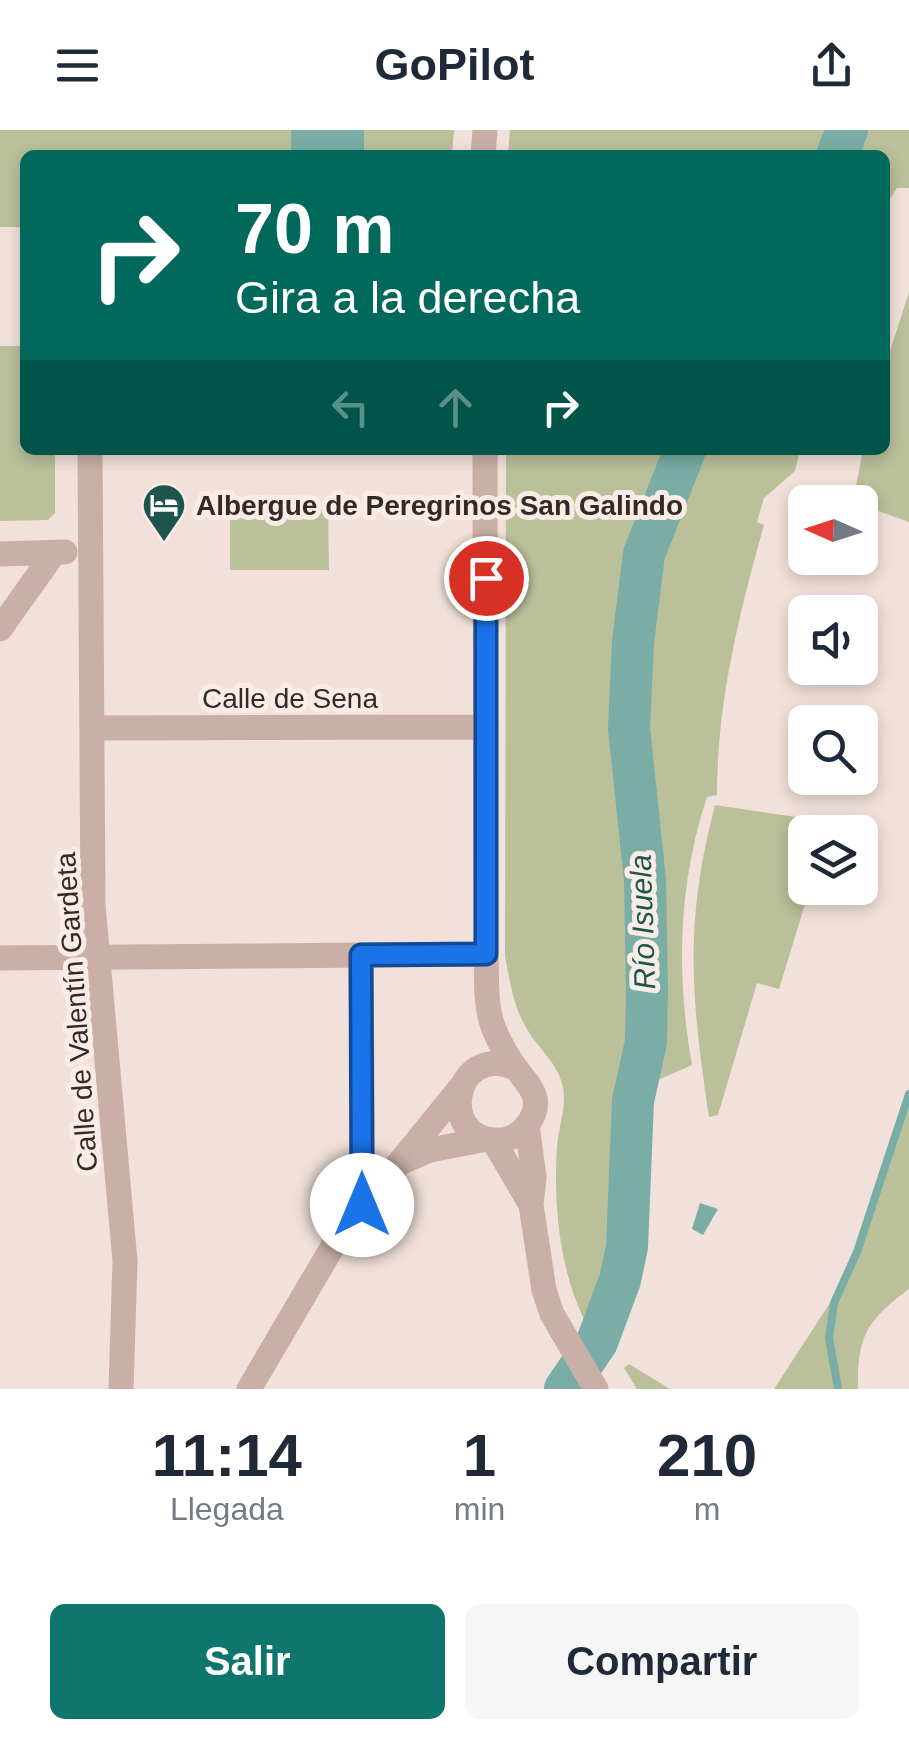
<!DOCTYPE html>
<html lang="es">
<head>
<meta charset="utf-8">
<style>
  body { margin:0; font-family:Helvetica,sans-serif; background:#f6f6f7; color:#1f2937; height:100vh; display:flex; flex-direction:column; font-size:38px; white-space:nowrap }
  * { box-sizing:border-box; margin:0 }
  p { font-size:32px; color:#747a83 }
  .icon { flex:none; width:55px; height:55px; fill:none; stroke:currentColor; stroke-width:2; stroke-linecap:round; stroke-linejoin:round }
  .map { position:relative; height:1259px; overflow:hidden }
  .panel { display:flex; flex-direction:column; background:#fff; flex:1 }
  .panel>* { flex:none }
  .top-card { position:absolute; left:20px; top:20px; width:870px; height:305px; border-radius:15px; box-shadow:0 5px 15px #0003; background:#00695c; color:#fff; overflow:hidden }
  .needle { width:65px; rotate:273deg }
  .tools { position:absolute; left:788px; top:355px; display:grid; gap:20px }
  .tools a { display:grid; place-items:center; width:90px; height:90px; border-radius:15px; background:#fff; box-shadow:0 5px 15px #0003; font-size:50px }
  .pin { position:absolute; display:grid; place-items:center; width:85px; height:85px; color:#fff; margin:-42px; border:5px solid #fff; border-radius:50%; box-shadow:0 2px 10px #0007 }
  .me { position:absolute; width:110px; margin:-55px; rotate:0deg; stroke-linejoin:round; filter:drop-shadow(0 0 8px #0008) }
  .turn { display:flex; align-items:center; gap:35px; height:210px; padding:0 50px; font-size:45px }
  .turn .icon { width:130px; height:130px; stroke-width:2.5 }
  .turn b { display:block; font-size:70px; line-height:85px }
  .lanes { display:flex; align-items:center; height:95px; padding:0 50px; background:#0003; justify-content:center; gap:50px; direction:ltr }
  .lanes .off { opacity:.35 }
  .eta { display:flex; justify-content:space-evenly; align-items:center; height:170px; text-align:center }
  .eta b { font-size:60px; font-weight:600; line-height:70px }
  .button { display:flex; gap:20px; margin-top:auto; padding:20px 50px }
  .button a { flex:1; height:115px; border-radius:15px; background:#0f766e; color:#fff; font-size:40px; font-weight:600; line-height:115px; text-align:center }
  .button a+a { background:#f6f6f7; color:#1f2937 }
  header { display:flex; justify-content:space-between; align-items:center; height:130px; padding:0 50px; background:#fff; font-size:45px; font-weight:600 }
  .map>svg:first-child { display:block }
  .green { fill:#bac09a }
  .water { fill:#79ada5 }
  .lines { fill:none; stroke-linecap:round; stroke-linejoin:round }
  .stream { stroke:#79ada5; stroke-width:8 }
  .river { stroke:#79ada5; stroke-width:42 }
  .street { stroke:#c9afa6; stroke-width:25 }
  .route-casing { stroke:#114b97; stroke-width:25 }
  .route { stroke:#1a73e8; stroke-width:18 }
  .labels { text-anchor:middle; stroke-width:10; stroke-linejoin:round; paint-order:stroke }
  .poi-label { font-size:28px; font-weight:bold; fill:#352927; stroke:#f9ece6; text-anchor:start }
  .street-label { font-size:28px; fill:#352927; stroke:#f9ece6 }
  .water-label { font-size:30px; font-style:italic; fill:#1d554e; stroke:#f9ece6 }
</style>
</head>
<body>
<header><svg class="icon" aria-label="menu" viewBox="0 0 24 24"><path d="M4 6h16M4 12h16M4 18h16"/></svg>GoPilot<svg class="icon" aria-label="share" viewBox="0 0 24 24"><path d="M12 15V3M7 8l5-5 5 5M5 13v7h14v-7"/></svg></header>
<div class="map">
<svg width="909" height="1259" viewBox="0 0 909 1259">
  <rect width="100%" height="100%" fill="#f1e1da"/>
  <path class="green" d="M0,0H454L452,25H25V97H0Z
    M510,0H909V58H897L885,76V25H508Z
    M909,162V392L853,372L863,320H885V237Z
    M0,216H25V320H55V383L48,390L0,391Z
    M506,320H800L795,341L764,368L757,392L764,395C739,484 717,572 717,665L707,667C678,754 676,845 692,935L658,950L630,931L621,967L617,1076L609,1139L594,1190L589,1198C560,1148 553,1075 557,1018C558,997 567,978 563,957C557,931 539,920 527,899C513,876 510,852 505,826Z
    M328,379L329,440H230V380Z
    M715,675L830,692L827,702H805V758H810L779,859L757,853L718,985L709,987C691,867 684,794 715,675Z
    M909,976V1159C867,1190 857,1206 858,1259H774L830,1173L837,1176L860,1123Z
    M629,1234L670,1259H637L624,1238Z"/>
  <path class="water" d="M291,0H364V25H291Z
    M700,1073L718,1079L703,1105L692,1099Z"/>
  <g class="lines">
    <path class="stream" d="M838,1259L829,1208L834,1173L857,1122L909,964"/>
    <path class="river" d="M837,25L847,0
      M565,1259L597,1212L620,1150L627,1117L633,971L646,912L647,862L645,750L629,598L633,512L644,424L685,320"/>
    <path class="street" d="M483,25L485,0
      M90,320L93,775L125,1131L121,1259
      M485,320L486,824C487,844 485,866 490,886C493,901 504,921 513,934C526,954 547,967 528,994C520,1005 508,1011 495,1010C437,1008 454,912 515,938
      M0,424L65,422
      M0,499L54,423
      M93,598L486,597
      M361,825L363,1075
      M0,828L486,824
      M527,995L534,1047L531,1075L544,1160L552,1184L596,1259
      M493,1010L531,1075
      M404,1031L430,1020L487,1009
      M249,1259L336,1111L461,957"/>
  </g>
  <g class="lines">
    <g class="route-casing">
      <path id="route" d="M362,1075L361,825L486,824V448"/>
    </g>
    <use href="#route" class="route"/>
  </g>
  <defs>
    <g id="hotel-pin" transform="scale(2.25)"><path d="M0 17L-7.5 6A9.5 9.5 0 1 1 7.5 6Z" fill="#1d554e" stroke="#f9ece6"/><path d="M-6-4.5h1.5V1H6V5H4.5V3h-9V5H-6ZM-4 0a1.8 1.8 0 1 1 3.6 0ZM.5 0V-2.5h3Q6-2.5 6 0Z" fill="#fff"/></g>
  </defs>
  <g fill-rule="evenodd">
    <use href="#hotel-pin" x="164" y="375"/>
  </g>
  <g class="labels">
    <g class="poi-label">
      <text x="196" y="385">Albergue de Peregrinos San Galindo</text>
    </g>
    <g class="street-label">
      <text x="290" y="578">Calle de Sena</text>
      <text transform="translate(76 882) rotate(-94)" y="10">Calle de Valentín Gardeta</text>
    </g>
    <g class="water-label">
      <text transform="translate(643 792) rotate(-92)" y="10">Río Isuela</text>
    </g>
  </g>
</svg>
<div class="tools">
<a><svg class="needle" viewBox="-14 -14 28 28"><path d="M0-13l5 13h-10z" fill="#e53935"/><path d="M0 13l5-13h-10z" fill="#747a83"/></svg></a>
<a><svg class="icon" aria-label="sound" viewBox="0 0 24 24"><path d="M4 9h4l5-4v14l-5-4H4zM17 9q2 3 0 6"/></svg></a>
<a><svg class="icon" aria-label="search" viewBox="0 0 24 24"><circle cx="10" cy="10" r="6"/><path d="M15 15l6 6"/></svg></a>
<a><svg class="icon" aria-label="layers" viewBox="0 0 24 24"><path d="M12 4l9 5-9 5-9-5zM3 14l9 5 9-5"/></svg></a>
</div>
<div class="pin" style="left:486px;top:448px;background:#d93025"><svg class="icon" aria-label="arrive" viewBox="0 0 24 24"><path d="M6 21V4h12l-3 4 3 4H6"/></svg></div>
<svg class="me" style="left:362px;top:1075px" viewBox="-20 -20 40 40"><circle r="19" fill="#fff"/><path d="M0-13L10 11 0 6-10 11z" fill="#1a73e8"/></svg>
<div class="top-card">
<div class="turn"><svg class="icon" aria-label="right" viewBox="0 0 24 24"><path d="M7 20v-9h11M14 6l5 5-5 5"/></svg><div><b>70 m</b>Gira a la derecha</div></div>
<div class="lanes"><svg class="icon off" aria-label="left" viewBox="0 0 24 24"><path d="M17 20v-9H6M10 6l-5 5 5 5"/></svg><svg class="icon off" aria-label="ahead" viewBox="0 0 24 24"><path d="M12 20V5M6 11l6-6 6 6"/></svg><svg class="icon" aria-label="right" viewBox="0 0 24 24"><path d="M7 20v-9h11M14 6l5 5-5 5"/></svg></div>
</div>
</div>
<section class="panel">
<div class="eta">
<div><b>11:14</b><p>Llegada</p></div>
<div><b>1</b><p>min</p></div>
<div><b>210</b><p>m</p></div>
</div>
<div class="button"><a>Salir</a><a>Compartir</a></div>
</section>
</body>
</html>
